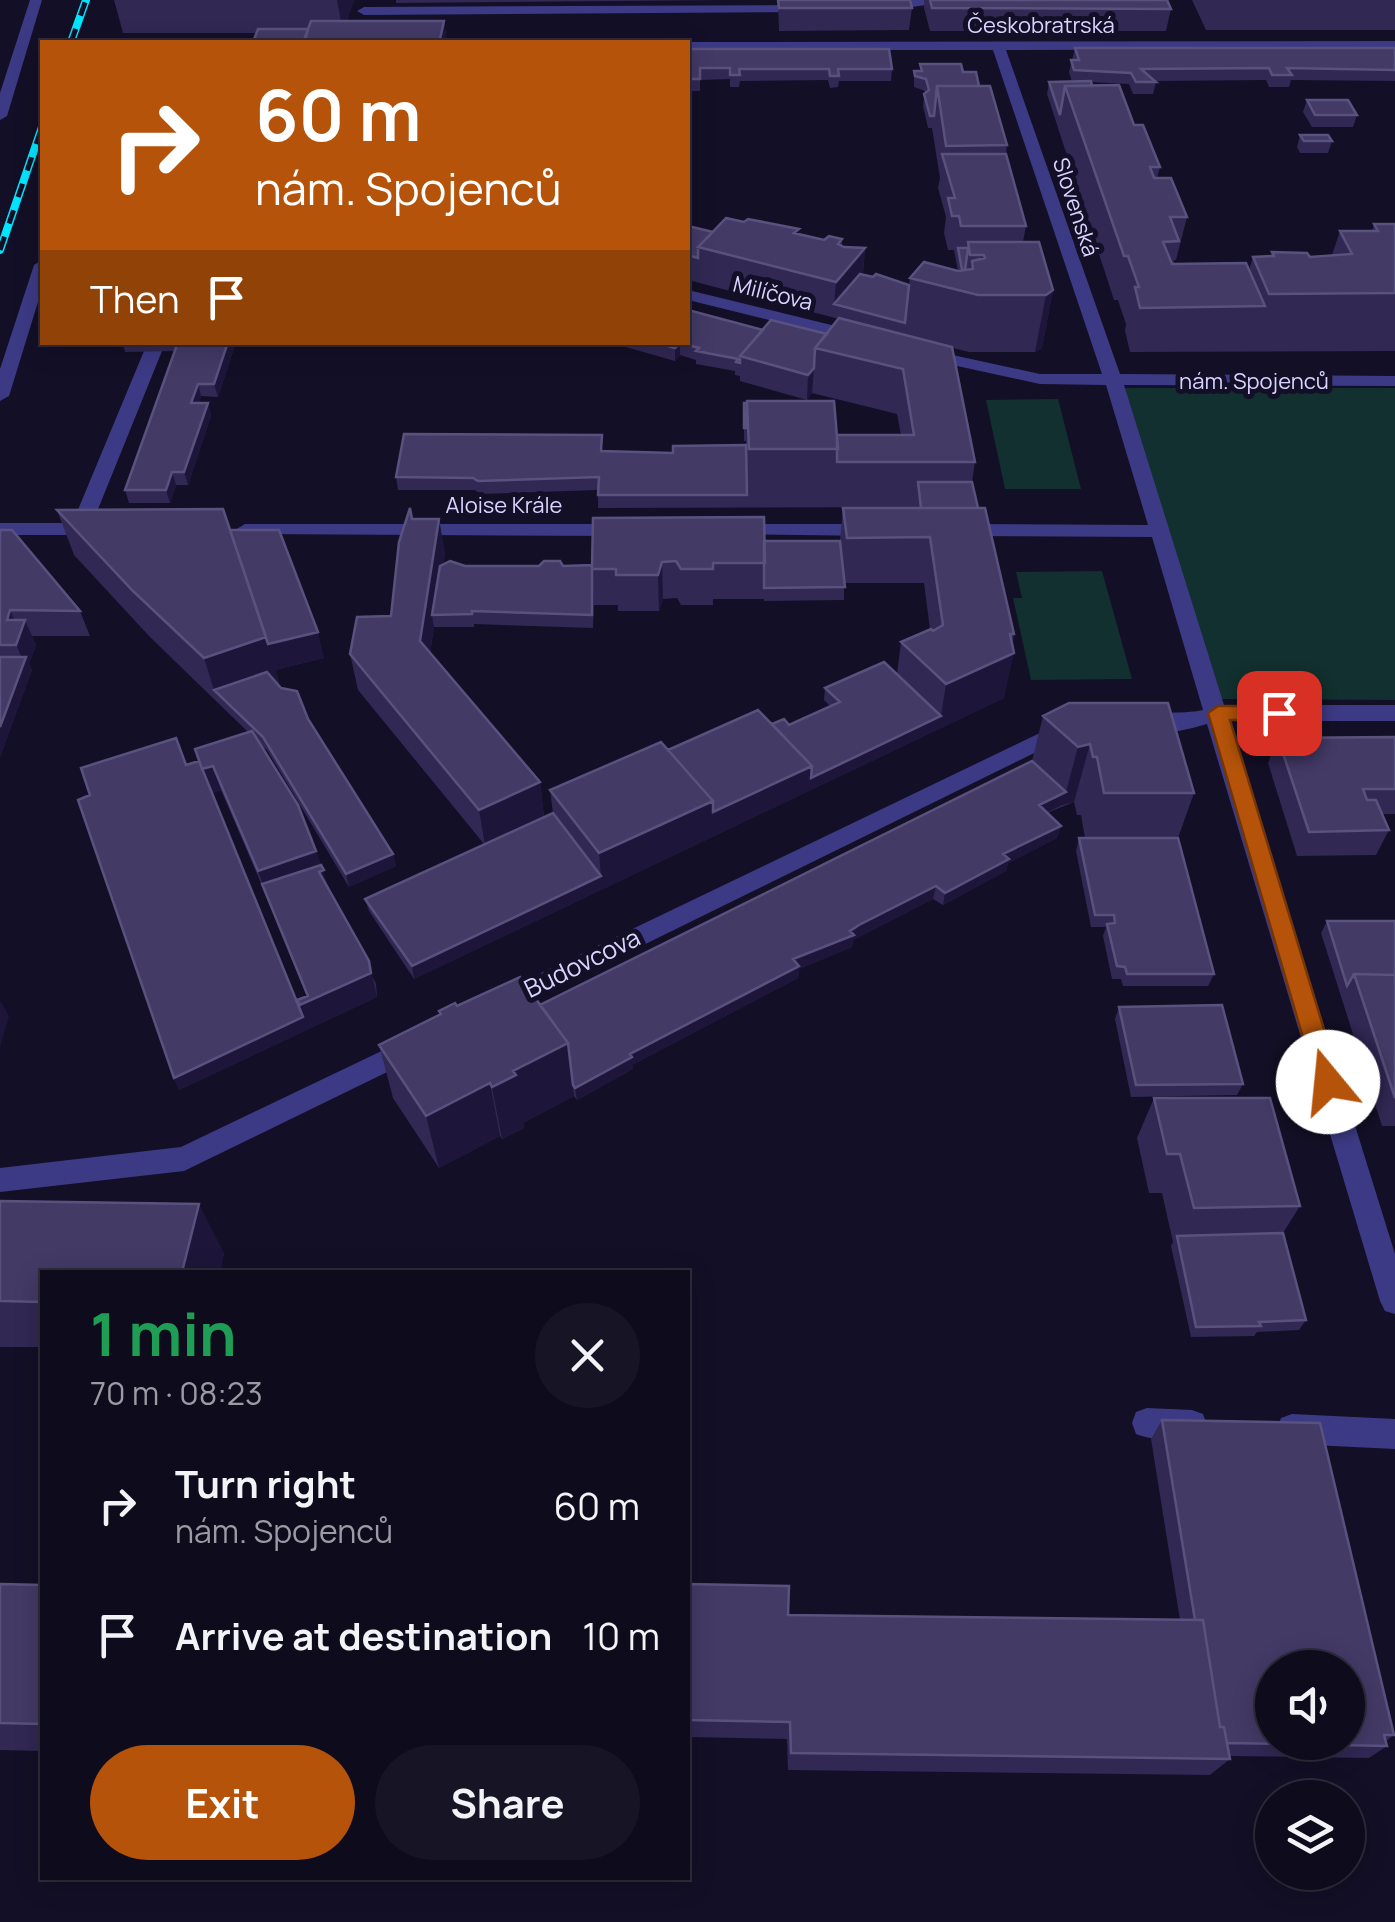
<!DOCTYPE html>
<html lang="en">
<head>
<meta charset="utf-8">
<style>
  body { margin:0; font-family:Manrope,sans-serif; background:#171425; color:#f1f3f6; height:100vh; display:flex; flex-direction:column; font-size:38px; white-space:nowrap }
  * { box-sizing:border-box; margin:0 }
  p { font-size:32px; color:#9b9ba3 }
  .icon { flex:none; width:55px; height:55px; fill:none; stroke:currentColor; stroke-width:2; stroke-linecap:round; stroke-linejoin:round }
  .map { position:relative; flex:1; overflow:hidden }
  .sheet { position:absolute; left:40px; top:1270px; width:650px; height:610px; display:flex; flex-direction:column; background:#0e0b1c; border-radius:0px; box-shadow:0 5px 25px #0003,0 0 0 2px #2e2b3b }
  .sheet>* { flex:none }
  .hud { position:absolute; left:40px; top:40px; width:650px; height:305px; border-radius:0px; box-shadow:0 5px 25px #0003,0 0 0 2px #2e2b3b; background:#b45309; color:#fff; overflow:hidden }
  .controls { position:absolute; left:1255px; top:1650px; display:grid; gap:20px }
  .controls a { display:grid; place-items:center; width:110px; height:110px; border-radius:50%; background:#0e0b1c; box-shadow:0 5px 25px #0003,0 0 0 2px #2e2b3b; font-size:50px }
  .pin { position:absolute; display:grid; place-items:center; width:85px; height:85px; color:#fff; margin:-42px; border-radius:20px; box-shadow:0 5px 15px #0006 }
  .me { position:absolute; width:110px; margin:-55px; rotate:343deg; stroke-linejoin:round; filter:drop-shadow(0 0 8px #0008) }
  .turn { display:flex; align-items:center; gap:35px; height:210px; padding:0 50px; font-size:45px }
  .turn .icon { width:130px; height:130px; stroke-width:2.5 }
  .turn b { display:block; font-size:70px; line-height:85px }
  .then { display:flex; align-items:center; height:95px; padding:0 50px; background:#0003; gap:20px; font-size:38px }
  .round { display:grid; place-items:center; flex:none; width:105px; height:105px; border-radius:52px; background:#171425 }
  .summary { display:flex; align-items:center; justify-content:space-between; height:170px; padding:0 50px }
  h1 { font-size:60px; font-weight:700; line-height:75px; color:#1e9e55 }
  .button { display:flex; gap:20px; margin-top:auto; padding:20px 50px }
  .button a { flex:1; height:115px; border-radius:60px; background:#b45309; color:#fff; font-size:40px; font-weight:700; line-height:115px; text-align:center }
  .button a+a { background:#171425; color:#f1f3f6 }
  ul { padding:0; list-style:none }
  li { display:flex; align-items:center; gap:30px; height:130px; padding:0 50px }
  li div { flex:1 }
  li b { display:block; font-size:38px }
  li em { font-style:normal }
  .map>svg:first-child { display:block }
  .green { fill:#12302f }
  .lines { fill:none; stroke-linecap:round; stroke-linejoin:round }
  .service { fill:#3d3a85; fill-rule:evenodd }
  .minor { fill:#3d3a85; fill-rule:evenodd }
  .rail-casing { stroke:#00e5ff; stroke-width:8 }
  .rail { stroke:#130f26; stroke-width:5; stroke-dasharray:14; stroke-linecap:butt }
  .wall { fill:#312854; fill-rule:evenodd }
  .shaded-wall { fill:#1d163a }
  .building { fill:#433a66; stroke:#5a527e; stroke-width:2.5; fill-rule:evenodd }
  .route { fill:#b45309; stroke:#753606; stroke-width:2.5 }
  .labels { text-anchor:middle; stroke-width:10; stroke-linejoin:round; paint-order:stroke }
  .far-street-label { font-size:22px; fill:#d9d4ff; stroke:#130f26 }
  .street-label { font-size:25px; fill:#d9d4ff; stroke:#130f26 }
</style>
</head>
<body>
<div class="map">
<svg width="1395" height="1922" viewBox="0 0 1395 1922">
  <rect width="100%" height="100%" fill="#130f26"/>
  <path class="green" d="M1124,388H1395V700L1218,699Z
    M1058,399L1081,489H1005L986,400Z
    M1102,571L1132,679L1031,680L1013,598H1022L1016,572Z"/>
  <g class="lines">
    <path class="service" d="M906,0H1018L1012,4L926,5L878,12L871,8Z
      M808,5L813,6V12L364,15L357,11L364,7Z
      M153,346L162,351L90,529L80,535L73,533L70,529L144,351Z
      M1147,1408L1192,1410L1203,1414L1207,1425L1203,1436C1184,1443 1155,1441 1136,1434L1132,1423L1136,1412Z
      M1292,1414L1395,1419V1449L1292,1444L1281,1440L1277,1429L1281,1418Z"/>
    <path class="minor" d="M30,0H42L7,116L0,120V93Z
      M1395,41V49L1006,50L1120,374L1395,376V386L1124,385L1224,705H1395V721H1229L1395,1254V1314L1385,1311L1380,1301L1207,724C1187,730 1148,740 1132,723C1145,709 1183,715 1203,710L1152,537L960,536L950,530L960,524L1148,525L1106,385L1040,384L925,359L916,354L925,349L1040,374H1102L993,50H688L686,42Z
      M42,260V289L9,396L0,401V369L34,265Z
      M688,290L868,334L871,338L862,343L688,300Z
      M0,523H95L105,529L95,535H0Z
      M245,524H625L635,530L625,536L238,534L235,530Z
      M730,524H875L885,530L875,536L723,534V526Z
      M1069,719L1077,722L1080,727L1077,732L507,1012L498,1015L489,1012L485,1005L489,998Z
      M413,1036L422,1039L426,1047L422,1055L184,1171L0,1192V1168L181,1147Z"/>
    <g class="rail-casing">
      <path id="rail" d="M71,42L86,0
        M0,250L42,127"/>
    </g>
    <use href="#rail" class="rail"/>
  </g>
  <path class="wall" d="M114,0H354L347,21H444L447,42H253L257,33H123Z
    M396,0H728L396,3Z
    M778,0L912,8L909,30L779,31Z
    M924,0H930L1171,9L1166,31H930L924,8Z
    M1192,0H1395V30H1206Z
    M1075,48H1395V81L1291,80L1289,87H1269L1266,80L1154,81L1156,82L1153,94H1133L1129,84L1091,82L1092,86L1134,125L1160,167L1157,178L1187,217L1176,260H1174V264L1249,270L1253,257L1270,256L1272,252L1310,257L1332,255L1340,231H1372L1374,224H1395V351L1130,352L1125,331L1126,324L1118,300H1114L1047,94L1049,82H1072L1069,72Z
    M688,49L892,69L891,81H839L838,87L830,88L828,80L740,81L739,87H730V79L700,80V91H690V83L688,82Z
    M920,64L963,72L979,86L1007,145L1006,154L1026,226L1023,242L1053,290L1042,348L1035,352H969L953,348L975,462L972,482L978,508L1014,634L1004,698L414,979L369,911L365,899L484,844L358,690L350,654L391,616L412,519H439L445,555L443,564L465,566L592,565L764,541H840L843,508L915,507L598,508V490L480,494L475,490H398L396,477L603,451L673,453L746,447V441H744V403L837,435H901L897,414L812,393L807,400L740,381V376L735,375V371L696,364V360L680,355L675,361L608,342H688L763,330L827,334L839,319L688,280V226L713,232L798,234L824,240L842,239V246L844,247L865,248L863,274L909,285L910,278L958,271L954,250H948L944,233L946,217L938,188L940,178L932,128H928L923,106L925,91L914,87V71H920ZM844,583H924L930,629L901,642L897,674L825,688L824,700L830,706L789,725L772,724L668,750L550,790L553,813L544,817L540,782L430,653L434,627H474V624L593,628L594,593V605H618V611H659L663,599L677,598L681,605H713V599H764V601L844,600Z
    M1307,100L1357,115L1353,127H1312L1303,112Z
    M1300,135L1332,141L1328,153H1300L1297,147Z
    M122,342H236L218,397L201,396L199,403H208L211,416L188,485H176L170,503H129L125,490L175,351L125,352Z
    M57,510L230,530L324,658L275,670L279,682L277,683L308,719L393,854L396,866L349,887L267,750L259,743L316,851L330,892L376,984L377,997L179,1090L174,1078L186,765L199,761L248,732L150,637L74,555ZM221,790L263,888L307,997L297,1000L212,793Z
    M0,530L80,611L90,636H32L36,645L29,664L32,670L0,757Z
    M1043,716L1194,793L1178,838L1214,974L1208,986H1123L1121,979H1112L1103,936L1106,927H1091L1076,851L1079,838H1085L1081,815H1077L1074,802L1047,813L1061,826L1057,838L1008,863L1006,871L943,905L933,899L857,938L853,940L852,947L799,969L798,978L632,1065L633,1069L577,1100L574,1096L523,1123L524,1128L502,1139L500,1136L439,1168L393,1098L379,1045L440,1015L439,1011L457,1006L540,1005L1032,761Z
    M1395,737V814H1382L1389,830L1376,855L1297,856L1268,763L1278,738Z
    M1327,921H1395V1126H1382L1321,933Z
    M1119,1007L1243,1084L1237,1095L1131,1097L1115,1019Z
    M1154,1098L1300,1206L1283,1233L1306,1320L1299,1330L1257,1332L1254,1336L1191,1337L1171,1246L1173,1242L1162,1193H1149L1137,1138Z
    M0,1201L224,1253L220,1272H42V1347H0Z
    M1162,1420L1394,1735L1386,1741L1387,1746L1369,1758L1229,1756L1230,1759L1210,1775L788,1770L787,1739L688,1737V1584L788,1615L1180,1620L1151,1439Z
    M0,1584L42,1585V1751L0,1750Z"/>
  <path class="shaded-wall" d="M337,0H354L343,33Z
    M444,21L447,42H441L440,39Z
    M865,248L862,283L834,304L836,282Z
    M1053,290L1042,348L1035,352L1046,295Z
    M228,342H236L218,397L214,384Z
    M680,343V355L675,361V348Z
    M814,368L812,393L807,400L808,375Z
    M198,384L201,396L195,416L191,403Z
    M208,403L211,416L188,485L184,472Z
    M172,472L176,485L170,503L166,490Z
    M439,519L445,555L436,615H432L434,627L426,678L420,641Z
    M662,562L663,599L659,611L658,575Z
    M10,610L20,633L25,620L36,645L29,664L32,670L0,757V727L24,664L7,620Z
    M318,632L324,658L275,670L279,682L225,701L214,690L204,658L266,637Z
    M1014,653L1004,698L414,979L412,966L601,876L599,853L713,801L812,766L941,716L946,684Z
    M1090,744L1074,802L1062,805L1036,818L1039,805L1066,792L1078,747Z
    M213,766L221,790L211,794L202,769Z
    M540,782L544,818L485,845L479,810Z
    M1061,826L1057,838L1008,863L1006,871L943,905L945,893L1003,854Z
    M316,851L331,894L267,895L258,871Z
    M393,854L396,866L349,887L346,874Z
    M936,886L933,899L857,938L853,940L852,947L799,969L798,978L632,1065L633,1069L577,1100L575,1088L630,1054L793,959Z
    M369,961L377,997L179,1090L174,1078L304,1017L300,1005Z
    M0,1000L9,1016L0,1048Z
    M568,1043L574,1096L523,1123L524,1128L502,1139L492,1087L513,1071Z
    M490,1083L500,1136L439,1168L426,1116Z
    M199,1204L224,1253L220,1272H182Z"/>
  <path class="building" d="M778,0H910L912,8H779Z
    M930,0H1167L1171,9L932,8Z
    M311,21H444L440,39L304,40Z
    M258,29H308L305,42H253Z
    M1075,48H1395V70L1287,68L1292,75H1272L1269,68L1141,69L1156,82H1136L1131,73L1074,70L1071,60H1079Z
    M688,49H889L892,69H838L839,76H830L829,69H739L740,75H730V68H700V79H690V71L688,70Z
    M920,64H961L963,72H976L979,86H937L934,116H930L924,94L929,90L926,79L915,76L914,71H922Z
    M1091,81L1092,86H1065L1060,115L1049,82Z
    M1119,85L1134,125H1143L1160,167H1150L1154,178H1171L1187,217H1170L1179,241L1163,242L1172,264L1246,263L1265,306L1140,308L1135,287H1139L1128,256H1124L1065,86Z
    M937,86H990L1007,145L946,146Z
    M1307,100H1348L1357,115H1315Z
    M1300,135H1328L1332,141H1304Z
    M942,154H1006L1026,226H961L959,216H952L948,198H955Z
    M726,218L744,222L748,219L799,229L794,233L824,240L829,236L842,239L838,244L844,247L865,248L836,282L698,247Z
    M1374,224H1395V293L1269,294L1253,257L1274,256L1272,252L1307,253L1310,257L1352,254L1340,231H1378Z
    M688,226L713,232L698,247V258L688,255Z
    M968,242H1039L1053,290L1046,295H978L910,278L924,262L958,271L973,269L972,261L985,258L984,255H970Z
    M958,248H968L965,270H962Z
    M860,274L873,277L876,274L909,285L905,323L834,304Z
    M688,310L763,330L740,356V363L736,362L738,359L696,351L699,348L680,343L675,348L654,342H688Z
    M839,318L952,347L975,462H837V435H914L903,369L815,348Z
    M771,320L827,334L815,348L814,368L808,375L740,356Z
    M178,342H228L214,384H198L191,403H208L184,472H172L166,490H125Z
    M747,401H834L838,449H749Z
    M744,403H747L746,428H744Z
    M404,434L602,435L601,451L673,453V446L746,445L747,495H598L599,477L478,481L473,478L396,477Z
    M918,482H972L978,508H921Z
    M410,508L412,519H439L420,641L540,782L479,810L350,654L357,617L391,616L399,542Z
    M843,508H985L1014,634H1010L1014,653L946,684L901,642L931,629L933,631L943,625L930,537L847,538Z
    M223,509L266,637L204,658L133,591L57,510Z
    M764,517L765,563H713V569H681L676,561L662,562L658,575H616V569H592L593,518Z
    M0,530H12L80,611L10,610L7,620H25L16,645H0Z
    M230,530H279L318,632L268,644Z
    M764,541H840L845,587L764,588Z
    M450,561L465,566H539L544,561H560L563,566L592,565V615L472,611V614L432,615L440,566Z
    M0,657H26L0,727Z
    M884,662L941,716L811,778L812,766L772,724L784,719L789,725L840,702L825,688Z
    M267,672L281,688L297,691L308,719L393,854L346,874L263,737L214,690Z
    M1069,703H1168L1194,793H1104L1097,757H1093L1090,744L1078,747L1043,716Z
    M758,710L812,766L713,812V801L668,750Z
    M252,731L298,805L316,851L258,871L213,766L202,769L195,749Z
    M1395,737V789H1363L1367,800H1376L1389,830L1309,832L1278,738Z
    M176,738L186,765L199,761L303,1017L174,1078L78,800L90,795L81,768Z
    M661,742L713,801L599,853L550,790Z
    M1032,761L1066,792L1039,805L1061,826L1003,854L1009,859L945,893L936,886L859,925L850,931L854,935L793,959L799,966L630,1054L632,1057L575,1088L573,1085L568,1043L540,1005Z
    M553,813L601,876L412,966L365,899Z
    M1079,838H1178L1214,974H1127L1125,967L1117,966L1107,924L1115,923L1114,915H1095Z
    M321,865L324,870L319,872L369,961L371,973L300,1005L297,1000L308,996L262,884Z
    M1327,921H1395V975L1354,974L1347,986Z
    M1354,974L1395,975V1098Z
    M520,977L568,1043L513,1071L516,1075L492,1087L490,1083L426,1116L379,1045L441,1014L439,1011L455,1003L457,1006Z
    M1222,1005L1243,1084L1136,1085L1119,1007Z
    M1154,1098H1270L1300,1206L1194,1208L1180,1154H1167Z
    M0,1201L199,1204L182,1272H42V1302L0,1301Z
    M1283,1233L1306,1320L1259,1322L1261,1326L1196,1327L1177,1236Z
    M1162,1420L1320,1423L1394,1735H1384L1387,1746L1227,1743L1224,1727H1220L1203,1620H1195ZM1272,1668H1348V1742H1272Z
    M0,1584L42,1585V1724L0,1723Z
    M688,1584L789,1586L788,1615L1203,1620L1220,1727H1224L1230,1759L791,1753L790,1722L688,1720Z"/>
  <path class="route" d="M1218,706H1279L1289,713L1279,720H1230L1340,1082L1337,1089H1319L1316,1082L1208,713Z"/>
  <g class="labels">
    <g class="far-street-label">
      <text x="1041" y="33">Českobratrská</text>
      <text transform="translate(1076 207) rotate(72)" y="8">Slovenská</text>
      <text transform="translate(773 293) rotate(14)" y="8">Milíčova</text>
      <text x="1254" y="389">nám. Spojenců</text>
      <text x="504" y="513">Aloise Krále</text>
    </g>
    <g class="street-label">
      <text transform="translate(582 963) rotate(-26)" y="9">Budovcova</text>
    </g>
  </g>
</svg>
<div class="controls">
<a><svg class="icon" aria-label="sound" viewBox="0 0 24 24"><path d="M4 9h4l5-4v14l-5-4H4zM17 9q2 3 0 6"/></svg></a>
<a><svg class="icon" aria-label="layers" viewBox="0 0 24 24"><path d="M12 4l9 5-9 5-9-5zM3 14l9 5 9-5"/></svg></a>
</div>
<div class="pin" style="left:1279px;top:713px;background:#d93025"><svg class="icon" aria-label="arrive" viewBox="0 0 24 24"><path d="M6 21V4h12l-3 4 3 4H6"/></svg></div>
<svg class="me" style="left:1328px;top:1082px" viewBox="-20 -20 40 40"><circle r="19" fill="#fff"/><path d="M0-13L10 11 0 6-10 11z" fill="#b45309"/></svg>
<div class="hud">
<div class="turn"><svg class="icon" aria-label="right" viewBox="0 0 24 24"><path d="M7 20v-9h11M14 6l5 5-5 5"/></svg><div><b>60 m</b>nám. Spojenců</div></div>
<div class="then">Then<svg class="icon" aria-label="arrive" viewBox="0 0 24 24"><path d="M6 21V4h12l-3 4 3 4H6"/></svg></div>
</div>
<section class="sheet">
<div class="summary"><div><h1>1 min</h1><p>70 m · 08:23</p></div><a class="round"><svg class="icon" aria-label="close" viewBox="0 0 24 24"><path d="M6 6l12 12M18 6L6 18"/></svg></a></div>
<ul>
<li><svg class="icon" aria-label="right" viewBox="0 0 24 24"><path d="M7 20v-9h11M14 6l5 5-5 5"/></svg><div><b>Turn right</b><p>nám. Spojenců</p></div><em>60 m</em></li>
<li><svg class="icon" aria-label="arrive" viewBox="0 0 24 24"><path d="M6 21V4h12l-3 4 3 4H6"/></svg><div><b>Arrive at destination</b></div><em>10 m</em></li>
</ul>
<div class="button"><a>Exit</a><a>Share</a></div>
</section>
</div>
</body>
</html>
